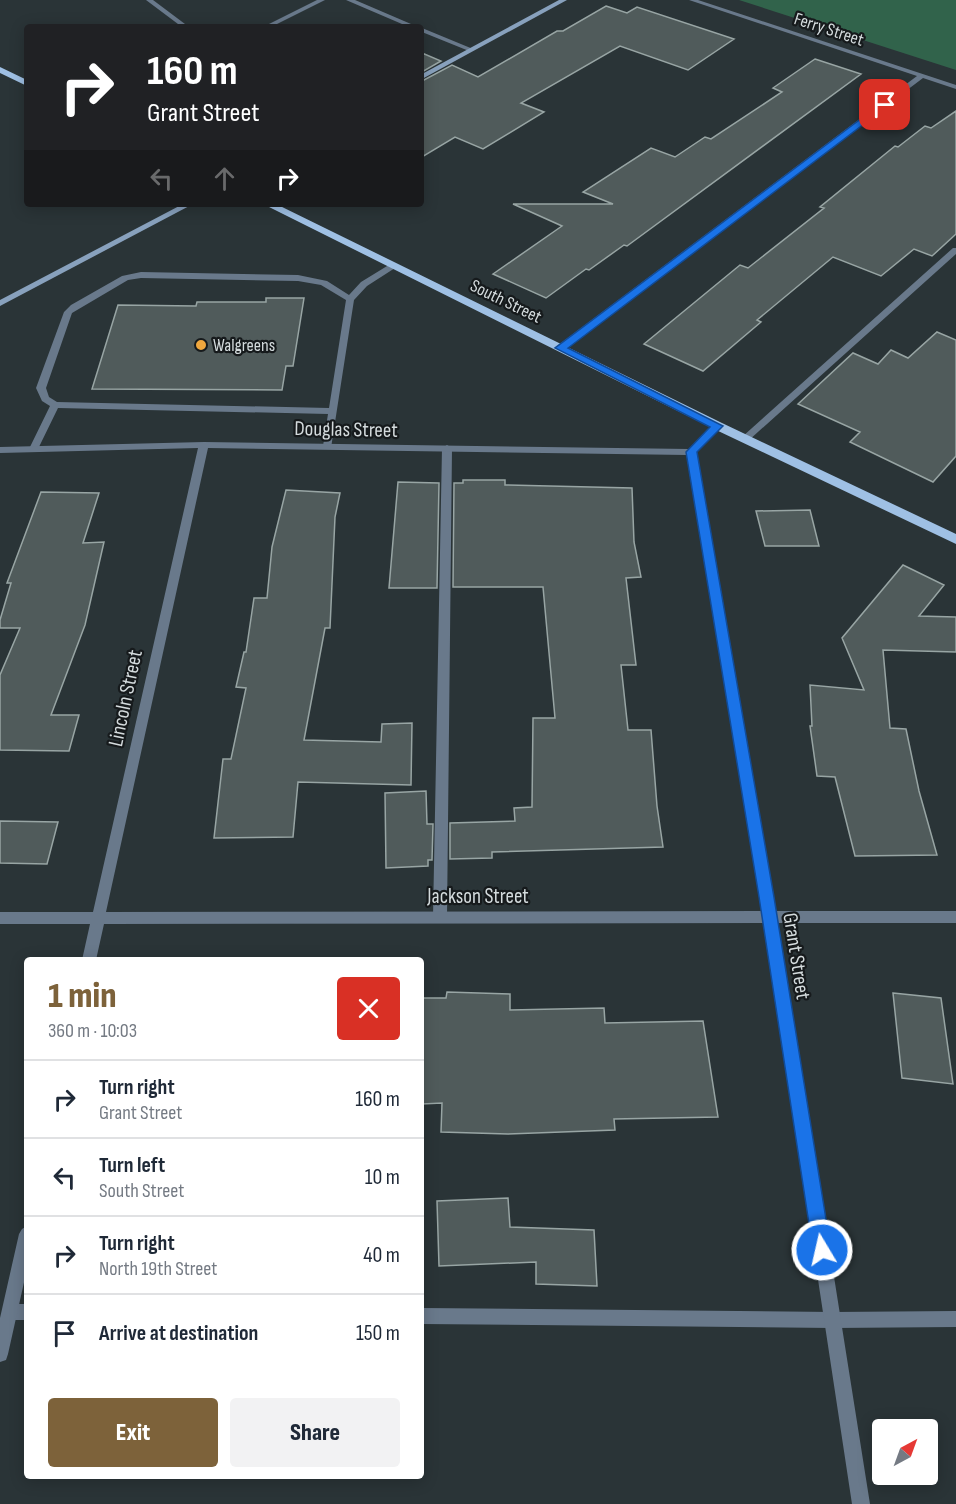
<!DOCTYPE html>
<html lang="en">
<head>
<meta charset="utf-8">
<style>
  body { margin:0; font-family:"Sofia Sans Condensed",sans-serif; background:#f2f2f3; color:#1f2937; height:100vh; display:flex; flex-direction:column; font-size:22px; white-space:nowrap }
  * { box-sizing:border-box; margin:0 }
  p { font-size:20px; color:#747a83 }
  .icon { flex:none; width:33px; height:33px; fill:none; stroke:currentColor; stroke-width:2; stroke-linecap:round; stroke-linejoin:round }
  .map { position:relative; flex:1; overflow:hidden }
  .details { position:absolute; left:24px; top:957px; width:400px; height:522px; display:flex; flex-direction:column; background:#fff; border-radius:6px; box-shadow:0 3px 15px #0003 }
  .details>* { flex:none }
  .top-card { position:absolute; left:24px; top:24px; width:400px; height:183px; border-radius:6px; box-shadow:0 3px 15px #0003; background:#202124; color:#fff; overflow:hidden }
  .needle { width:39px; rotate:41deg }
  .buttons { position:absolute; left:872px; top:1419px; display:grid; gap:12px }
  .buttons a { display:grid; place-items:center; width:66px; height:66px; border-radius:6px; background:#fff; box-shadow:0 3px 15px #0003; font-size:30px }
  .pin { position:absolute; display:grid; place-items:center; width:51px; height:51px; color:#fff; margin:-26px; border-radius:12px; box-shadow:0 3px 9px #0006 }
  .me { position:absolute; width:66px; margin:-33px; rotate:351deg; stroke-linejoin:round; filter:drop-shadow(0 0 4px #0008) }
  .turn { display:flex; align-items:center; gap:21px; height:126px; padding:0 24px; font-size:27px }
  .turn .icon { width:78px; height:78px; stroke-width:2.5 }
  .turn b { display:block; font-size:42px; line-height:51px }
  .lanes { display:flex; align-items:center; height:57px; padding:0 24px; background:#0003; justify-content:center; gap:30px; direction:ltr }
  .lanes .off { opacity:.35 }
  .round { display:grid; place-items:center; flex:none; width:63px; height:63px; border-radius:6px; background:#f2f2f3 }
  .headline { display:flex; align-items:center; justify-content:space-between; height:102px; padding:0 24px }
  h1 { font-size:36px; font-weight:800; line-height:45px; color:#7d623a }
  .cta { display:flex; gap:12px; margin-top:auto; padding:12px 24px }
  .cta a { flex:1; height:69px; border-radius:6px; background:#7d623a; color:#fff; font-size:24px; font-weight:800; line-height:69px; text-align:center }
  .cta a+a { background:#f2f2f3; color:#1f2937 }
  ul { padding:0; list-style:none }
  li { display:flex; align-items:center; gap:18px; height:78px; padding:0 24px; border-top:2px solid #e0e1e3 }
  li div { flex:1 }
  li b { display:block; font-size:22px }
  li em { font-style:normal }
  .map>svg:first-child { display:block }
  .green { fill:#31634b }
  .building { fill:#505b5b; stroke:#98a5a4; stroke-width:1.5 }
  .lines { fill:none; stroke-linecap:round; stroke-linejoin:round }
  .service { fill:#69798b; fill-rule:evenodd }
  .minor { fill:#69798b; fill-rule:evenodd }
  .secondary { fill:#88a1bd; fill-rule:evenodd }
  .primary { fill:#9fc0e4; fill-rule:evenodd }
  .route { fill:#1a73e8; stroke:#114b97; stroke-width:1.5 }
  .poi-dot { fill:#efa73e; stroke:#161a1c; stroke-width:2 }
  .labels { text-anchor:middle; stroke-width:4.5; stroke-linejoin:round; paint-order:stroke }
  .far-street-label { font-size:18px; fill:#d4dbdd; stroke:#161a1c }
  .far-poi-label { font-size:18px; fill:#d4dbdd; stroke:#161a1c; text-anchor:start }
  .street-label { font-size:21px; fill:#d4dbdd; stroke:#161a1c }
</style>
</head>
<body>
<div class="map">
<svg width="956" height="1504" viewBox="0 0 956 1504">
  <rect width="100%" height="100%" fill="#2a3437"/>
  <path class="green" d="M739,0H956V70Z"/>
  <path class="building" d="M606,6L627,13L637,7L734,39L688,70L620,46L521,103L544,112L483,149L455,137L422,157V81L452,65L478,77L557,31H563Z
    M422,53L441,61L422,72Z
    M815,59L861,74L627,246L624,245L589,270L586,269L546,298L493,274L562,226L513,204H613L583,192L651,148L675,157L705,137L711,139L782,92L773,88Z
    M956,111V234L932,256L914,249L881,276L833,257L757,320L761,322L703,371L644,344L740,265L748,268L824,208L820,207L895,146L898,147L925,126L931,128Z
    M266,298H304L293,366H286L282,390L92,389L118,305L196,306L197,302H266Z
    M937,332L956,340V456L933,482L850,442L860,432L798,404L853,353L878,364L891,350L908,358Z
    M463,480H505V485L632,488L634,542L641,577L626,578L636,665H621L628,730H651L657,806L663,847L492,852V858L450,859V823L515,821L514,808L532,807L533,718H555L543,587H453L454,483H463Z
    M398,482L439,483L437,588H389Z
    M286,490L340,493L335,517L330,628H325L304,740L381,742L382,724L412,723L411,785L298,782L293,837L214,838L223,759H231L246,688L236,687L244,652H246L254,598H267L272,547Z
    M41,492L99,493L83,543L104,542L85,625L51,715H79L69,751L0,750V675L20,628H0V620L11,583H7Z
    M810,510L819,546H765L756,511Z
    M903,565L944,585L919,616L956,617V652L883,650L890,728L906,729L919,791L937,855L855,856L835,777L817,776L810,726H812L810,685L864,690L842,638Z
    M426,791L427,824H433L432,860H428V866L386,868L385,793Z
    M0,821L58,822L47,864L0,863Z
    M447,992L510,994V1010L604,1008L605,1023L703,1021L718,1117L614,1119L615,1130L508,1134L441,1132L442,1103L422,1104V998H446Z
    M893,993L941,998L953,1084L902,1078Z
    M508,1198L510,1227L594,1230L597,1286L536,1284V1262L439,1266L437,1201Z"/>
  <g class="lines">
    <path class="service" d="M146,0H153L189,27H182Z
      M953,248H956V254L748,441H742V437Z
      M392,263L395,264V268L367,286L354,300L331,448L328,449L323,446L328,414L58,408L37,451H31L29,449L50,406L42,401L36,388L64,312L71,305L122,276L141,272L298,275L327,281L349,295L361,282ZM141,278L298,281L321,285L346,300L329,408L57,402L49,397L46,388L72,313L128,280Z
      M447,445L452,448L447,917L445,921L440,923L435,921L433,917L442,448Z
      M10,1304H27V1320H10L4,1318L2,1312L4,1306Z
      M422,1308L833,1312L956,1311V1327L833,1328L422,1324Z"/>
    <path class="minor" d="M317,0H325L271,27H263Z
      M346,0H355L418,27H409Z
      M689,0H698L956,85V89L923,78L563,350H557V346L917,76Z
      M422,28L473,49L474,50L469,51L422,32Z
      M718,423L721,424V428L696,453L776,911H956V923H778L870,1504H852L764,923L104,924L96,960H82L90,924H0V912H93L198,448L0,453V447L204,442L689,449L715,424ZM208,448L687,455L762,911L106,912Z
      M27,1226V1269L8,1354L6,1360L0,1362V1318L19,1234L22,1229Z"/>
    <path class="secondary" d="M559,0H567L422,79V74Z
      M183,204H193L0,306V300Z"/>
    <path class="primary" d="M0,67L27,80V86L0,73Z
      M263,204H276L722,423L956,534V544L714,429Z"/>
  </g>
  <path class="route" d="M882,103L889,105L568,348L723,426L697,452L774,897L831,1250L828,1256L822,1259L816,1256L813,1250L759,897L686,452L710,427L555,348Z"/>
  <circle class="poi-dot" cx="201" cy="345" r="6"/>
  <g class="labels">
    <g class="far-street-label">
      <text transform="translate(829 29) rotate(18)" y="6">Ferry Street</text>
      <text transform="translate(506 301) rotate(26)" y="6">South Street</text>
    </g>
    <g class="far-poi-label">
      <text x="213" y="351">Walgreens</text>
    </g>
    <g class="street-label">
      <text transform="translate(346 429) rotate(1)" y="7">Douglas Street</text>
      <text transform="translate(125 698) rotate(-78)" y="7">Lincoln Street</text>
      <text x="478" y="903">Jackson Street</text>
      <text transform="translate(797 956) rotate(81)" y="7">Grant Street</text>
    </g>
  </g>
</svg>
<div class="buttons">
<a><svg class="needle" viewBox="-14 -14 28 28"><path d="M0-13l5 13h-10z" fill="#e53935"/><path d="M0 13l5-13h-10z" fill="#747a83"/></svg></a>
</div>
<div class="pin" style="left:885px;top:105px;background:#d93025"><svg class="icon" aria-label="arrive" viewBox="0 0 24 24"><path d="M6 21V4h12l-3 4 3 4H6"/></svg></div>
<svg class="me" style="left:822px;top:1250px" viewBox="-20 -20 40 40"><circle r="17" fill="#1a73e8" stroke="#fff" stroke-width="3"/><path d="M0-11L8 9 0 5-8 9z" fill="#fff"/></svg>
<div class="top-card">
<div class="turn"><svg class="icon" aria-label="right" viewBox="0 0 24 24"><path d="M7 20v-9h11M14 6l5 5-5 5"/></svg><div><b>160 m</b>Grant Street</div></div>
<div class="lanes"><svg class="icon off" aria-label="left" viewBox="0 0 24 24"><path d="M17 20v-9H6M10 6l-5 5 5 5"/></svg><svg class="icon off" aria-label="ahead" viewBox="0 0 24 24"><path d="M12 20V5M6 11l6-6 6 6"/></svg><svg class="icon" aria-label="right" viewBox="0 0 24 24"><path d="M7 20v-9h11M14 6l5 5-5 5"/></svg></div>
</div>
<section class="details">
<div class="headline"><div><h1>1 min</h1><p>360 m · 10:03</p></div><a class="round" style="background:#d93025;color:#fff"><svg class="icon" aria-label="close" viewBox="0 0 24 24"><path d="M6 6l12 12M18 6L6 18"/></svg></a></div>
<ul>
<li><svg class="icon" aria-label="right" viewBox="0 0 24 24"><path d="M7 20v-9h11M14 6l5 5-5 5"/></svg><div><b>Turn right</b><p>Grant Street</p></div><em>160 m</em></li>
<li><svg class="icon" aria-label="left" viewBox="0 0 24 24"><path d="M17 20v-9H6M10 6l-5 5 5 5"/></svg><div><b>Turn left</b><p>South Street</p></div><em>10 m</em></li>
<li><svg class="icon" aria-label="right" viewBox="0 0 24 24"><path d="M7 20v-9h11M14 6l5 5-5 5"/></svg><div><b>Turn right</b><p>North 19th Street</p></div><em>40 m</em></li>
<li><svg class="icon" aria-label="arrive" viewBox="0 0 24 24"><path d="M6 21V4h12l-3 4 3 4H6"/></svg><div><b>Arrive at destination</b></div><em>150 m</em></li>
</ul>
<div class="cta"><a>Exit</a><a>Share</a></div>
</section>
</div>
</body>
</html>
